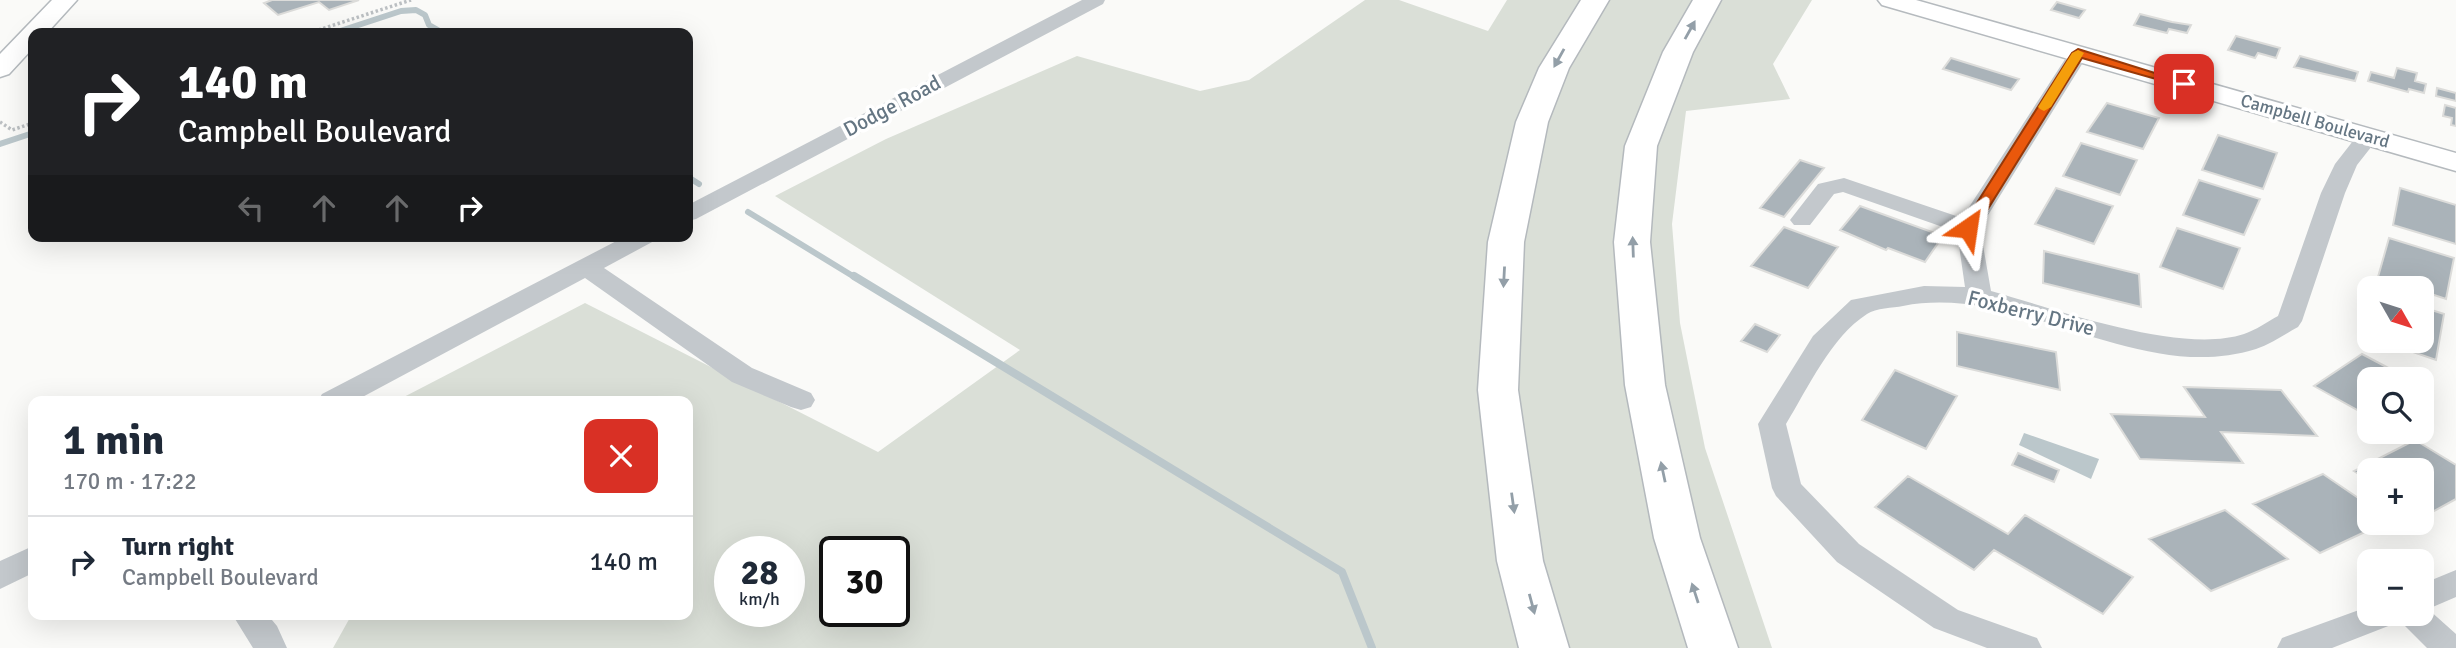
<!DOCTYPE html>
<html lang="en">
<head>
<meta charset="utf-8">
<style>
  body { margin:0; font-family:Signika,sans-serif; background:#f6f6f7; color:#1f2937; height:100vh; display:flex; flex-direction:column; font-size:26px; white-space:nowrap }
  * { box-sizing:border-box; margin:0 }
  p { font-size:23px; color:#747a83 }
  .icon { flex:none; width:38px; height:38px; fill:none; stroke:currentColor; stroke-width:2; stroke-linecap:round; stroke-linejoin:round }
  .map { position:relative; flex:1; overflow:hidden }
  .sheet { position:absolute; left:28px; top:396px; width:665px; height:224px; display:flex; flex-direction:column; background:#fff; border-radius:14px; box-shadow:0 7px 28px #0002 }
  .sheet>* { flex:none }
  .hud { position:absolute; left:28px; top:28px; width:665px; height:214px; border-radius:14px; box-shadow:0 7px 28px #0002; background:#202124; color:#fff; overflow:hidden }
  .needle { width:46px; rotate:129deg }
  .buttons { position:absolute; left:2357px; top:276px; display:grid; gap:14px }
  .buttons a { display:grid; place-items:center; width:77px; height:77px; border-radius:14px; background:#fff; box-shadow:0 7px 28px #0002; font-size:35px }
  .speed { position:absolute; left:714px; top:536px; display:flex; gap:14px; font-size:35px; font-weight:700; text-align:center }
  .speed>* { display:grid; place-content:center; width:91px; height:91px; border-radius:50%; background:#fff; box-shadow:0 7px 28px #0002; line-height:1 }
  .speed small { font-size:18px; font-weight:400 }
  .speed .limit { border:4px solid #111; border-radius:10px; background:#fff; color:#111 }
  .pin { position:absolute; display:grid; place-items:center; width:60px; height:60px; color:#fff; margin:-30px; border-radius:14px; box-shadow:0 4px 10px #0006 }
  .me { position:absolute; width:77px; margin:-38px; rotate:32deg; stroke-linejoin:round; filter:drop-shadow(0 0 5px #0008) }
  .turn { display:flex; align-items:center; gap:24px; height:147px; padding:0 35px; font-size:32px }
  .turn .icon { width:91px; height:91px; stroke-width:2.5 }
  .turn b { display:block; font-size:49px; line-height:60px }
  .lanes { display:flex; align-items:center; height:66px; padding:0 35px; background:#0003; justify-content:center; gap:35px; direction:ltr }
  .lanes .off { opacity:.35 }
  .round { display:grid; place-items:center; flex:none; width:74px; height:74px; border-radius:14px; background:#f6f6f7 }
  .summary { display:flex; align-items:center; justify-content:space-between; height:119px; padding:0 35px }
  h1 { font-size:42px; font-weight:700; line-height:52px }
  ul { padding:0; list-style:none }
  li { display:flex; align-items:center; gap:21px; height:91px; padding:0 35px; border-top:2px solid #e0e1e3 }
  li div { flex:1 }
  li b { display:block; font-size:26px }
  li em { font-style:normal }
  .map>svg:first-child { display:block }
  .green { fill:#dadfd7; fill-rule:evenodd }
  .water { fill:#bbc7cb }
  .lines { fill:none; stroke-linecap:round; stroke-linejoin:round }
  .stream-far1 { stroke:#bbc7cb; stroke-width:6 }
  .stream { stroke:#bbc7cb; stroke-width:8 }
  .building { fill:#aab3b9; stroke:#dcdcda; stroke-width:2 }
  .major-casing { stroke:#b5babe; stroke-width:3 }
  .highway-casing { stroke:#b4b9bd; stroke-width:3 }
  .path { stroke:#bbbfc2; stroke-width:3.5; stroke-dasharray:2.5 2.5; stroke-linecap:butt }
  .minor { fill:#c3c8cc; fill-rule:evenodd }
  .major { fill:#fff; fill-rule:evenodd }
  .highway { fill:#fff; fill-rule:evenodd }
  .oneway { fill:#939fa8 }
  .route { fill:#ea580c; stroke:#983908; stroke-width:2 }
  .slow { fill:#f59e0b }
  .labels { text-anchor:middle; stroke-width:7; stroke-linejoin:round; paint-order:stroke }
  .far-street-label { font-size:18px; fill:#657683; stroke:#fff }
  .street-label { font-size:21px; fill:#657683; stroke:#fff }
</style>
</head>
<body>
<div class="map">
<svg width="2456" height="648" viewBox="0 0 2456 648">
  <rect width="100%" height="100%" fill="#fafaf8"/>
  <path class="green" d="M1365,0H1399L1488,31L1507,0H1812L1773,64L1790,99L1686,111L1672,224L1680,323L1705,448L1772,648H333L352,614H688V401L400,399L585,303L878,452L1020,350L775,196L886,139L1077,56L1200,91L1249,80ZM730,551H789V611H730ZM835,551H894V611H835Z"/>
  <path class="water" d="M2024,433L2099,459L2091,479L2019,445Z"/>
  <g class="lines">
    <path class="stream-far1" d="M334,33L401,11L416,10L425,15L429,25L443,33
      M0,144L33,133
      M688,177L699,184
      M748,212L856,278"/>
    <path class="stream" d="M854,276L1342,572L1372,648"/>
  </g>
  <path class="building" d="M272,0H359L329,10L319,2L278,15L264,3Z
    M2057,2L2085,10L2079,18L2051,10Z
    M2140,14L2172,22L2191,25L2187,33L2169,29L2167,33L2134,25Z
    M2236,36L2280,48L2276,58L2258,53L2255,58L2228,50Z
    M2300,56L2358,72L2355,81L2294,67Z
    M1951,58L2019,79L2011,90L1943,69Z
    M2397,68L2417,73L2415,81L2426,84L2424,93L2409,89L2408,92L2368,81L2371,72L2394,78Z
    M2437,88L2456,93V101L2436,96Z
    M2107,103L2159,118L2143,149L2087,132Z
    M2445,105L2456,108V126L2451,125L2452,118L2443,116Z
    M2218,135L2277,153L2263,189L2202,170Z
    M2081,143L2137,160L2120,195L2063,176Z
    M1800,160L1824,168L1784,217L1760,208Z
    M2199,180L2260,199L2244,235L2183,215Z
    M2056,188L2113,206L2094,244L2035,224Z
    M2400,188L2456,205V244L2393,225Z
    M1860,206L1943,236L1925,262L1888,248L1886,250L1840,230Z
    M1784,227L1838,247L1808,288L1751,266Z
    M2177,228L2240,248L2223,289L2160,267Z
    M2389,238L2454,258L2446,299L2422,291V289L2378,277Z
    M2044,251L2139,274L2141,307L2043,283Z
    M2422,307L2444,314L2436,360L2381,341H2422Z
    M1755,324L1780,335L1767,352L1741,341Z
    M1957,332L2056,352L2060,390L1957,366Z
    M2362,354L2411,380H2370V417L2314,386Z
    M1895,370L1957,396L1926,449L1862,420Z
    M2184,387L2281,390L2317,436L2221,432L2243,463L2140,459L2111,414L2205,417Z
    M2415,440L2456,465V499L2425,516L2422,515V471H2370V481L2354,471Z
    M2018,453L2059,470L2054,482L2012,465Z
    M2323,474L2370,506V523H2384L2320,553L2253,504Z
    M1908,476L2008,534L2025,515L2133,577L2103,614L1994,550L1974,570L1875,507Z
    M2225,510L2288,559L2211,591L2149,539Z"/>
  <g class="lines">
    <g class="major-casing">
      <path id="major" d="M52,0H77L47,33H33V48L9,74L0,77V54Z
        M1878,0H1916L2456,153V171L1882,5Z"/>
    </g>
    <g class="highway-casing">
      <path id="highway" d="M1581,0H1609L1569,68L1548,122L1524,242L1518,390L1543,561L1569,648H1519L1497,561L1478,390L1488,242L1516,122L1539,68Z
        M1693,0H1721L1693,52L1657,146L1650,242L1665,385L1700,538L1738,648H1688L1654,538L1625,385L1614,242L1625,146L1663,52Z"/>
    </g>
    <path class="path" d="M309,33L411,0
      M0,122L12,130L33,123"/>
    <path class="minor" d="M1082,0H1105L1103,4L696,219L688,221V205Z
      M2079,47L2086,49L2089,53L1980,228L1991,291C2055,309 2181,355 2244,334C2256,330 2267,322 2278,316L2321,193L2335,164L2360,132H2376L2379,137L2357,165L2345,193L2302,321L2298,327C2285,334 2271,344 2256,349C2137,386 2022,283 1903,306C1893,308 1876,308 1867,314C1831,337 1808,388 1786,424L1801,484L1859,544L1958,610L2037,638L2042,648H1987L1934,628L1837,562L1776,496L1772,488L1758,424L1813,336L1851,300L1924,286L1965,287L1957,232L1843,192L1834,194L1810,225H1794L1790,220L1818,184L1844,178L1962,218L2069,53L2072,49Z
      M626,236H657L654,241L604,268L752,368L811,393L815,400L811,407L801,410L791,407L732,382L585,278L355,401H318L322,394Z
      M33,546V573L0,589V561Z
      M2456,570V597L2428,609L2456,634V648H2427L2398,619L2396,623L2332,648H2277L2282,638L2370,606V614H2422V584Z
      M232,614H267L277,626L287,648H253Z"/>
    <use href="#major" class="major"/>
    <use href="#highway" class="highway"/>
  </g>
  <defs><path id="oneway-solid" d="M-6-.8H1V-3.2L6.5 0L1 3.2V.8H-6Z" transform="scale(1.75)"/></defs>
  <g class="oneway">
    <use href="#oneway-solid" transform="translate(1690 30) rotate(-61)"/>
    <use href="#oneway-solid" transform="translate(1559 58) rotate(119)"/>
    <use href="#oneway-solid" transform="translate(1633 247) rotate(-92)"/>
    <use href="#oneway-solid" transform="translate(1504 277) rotate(93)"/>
    <use href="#oneway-solid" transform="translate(1663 472) rotate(-102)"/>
    <use href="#oneway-solid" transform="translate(1513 503) rotate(82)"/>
    <use href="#oneway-solid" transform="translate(1695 593) rotate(-108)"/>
    <use href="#oneway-solid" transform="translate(1532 604) rotate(75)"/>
  </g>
  <path class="route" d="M2078,49L2190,84L2184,87L2082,58L1976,228L1973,231H1963L1961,228L2072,53Z"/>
  <path class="slow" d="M2078,50L2084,53L2051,107L2044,111L2040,109L2038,107L2072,53Z"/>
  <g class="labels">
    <g class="far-street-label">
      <text transform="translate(2315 121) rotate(16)" y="6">Campbell Boulevard</text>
    </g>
    <g class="street-label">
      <text transform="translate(892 106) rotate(-28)" y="7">Dodge Road</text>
      <text transform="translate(2031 313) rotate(14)" y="7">Foxberry Drive</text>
    </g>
  </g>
</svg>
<div class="buttons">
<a><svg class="needle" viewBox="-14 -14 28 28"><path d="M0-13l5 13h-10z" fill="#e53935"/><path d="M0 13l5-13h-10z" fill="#747a83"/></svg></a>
<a><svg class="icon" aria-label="search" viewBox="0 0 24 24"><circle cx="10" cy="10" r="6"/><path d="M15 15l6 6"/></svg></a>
<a>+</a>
<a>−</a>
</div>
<div class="speed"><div>28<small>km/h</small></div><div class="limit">30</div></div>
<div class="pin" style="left:2184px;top:84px;background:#d93025"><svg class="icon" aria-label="arrive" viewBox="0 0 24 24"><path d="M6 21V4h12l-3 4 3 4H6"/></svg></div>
<svg class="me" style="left:1968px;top:228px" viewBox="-20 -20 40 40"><path d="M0-17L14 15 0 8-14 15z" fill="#ea580c" stroke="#fff" stroke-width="4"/></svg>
<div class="hud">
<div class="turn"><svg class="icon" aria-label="right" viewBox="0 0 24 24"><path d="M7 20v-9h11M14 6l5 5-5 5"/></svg><div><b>140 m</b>Campbell Boulevard</div></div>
<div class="lanes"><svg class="icon off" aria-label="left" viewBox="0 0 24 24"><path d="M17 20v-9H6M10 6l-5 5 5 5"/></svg><svg class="icon off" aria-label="ahead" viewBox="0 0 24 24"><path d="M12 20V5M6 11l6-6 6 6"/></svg><svg class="icon off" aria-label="ahead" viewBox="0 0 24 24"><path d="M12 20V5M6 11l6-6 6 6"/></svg><svg class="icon" aria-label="right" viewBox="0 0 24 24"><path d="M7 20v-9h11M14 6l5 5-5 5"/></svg></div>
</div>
<section class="sheet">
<div class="summary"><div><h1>1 min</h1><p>170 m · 17:22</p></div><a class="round" style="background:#d93025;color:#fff"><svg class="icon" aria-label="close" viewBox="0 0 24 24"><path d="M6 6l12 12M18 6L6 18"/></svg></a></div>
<ul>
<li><svg class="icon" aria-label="right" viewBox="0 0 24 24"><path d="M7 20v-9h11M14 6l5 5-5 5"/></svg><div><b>Turn right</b><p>Campbell Boulevard</p></div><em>140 m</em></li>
</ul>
</section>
</div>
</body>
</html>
